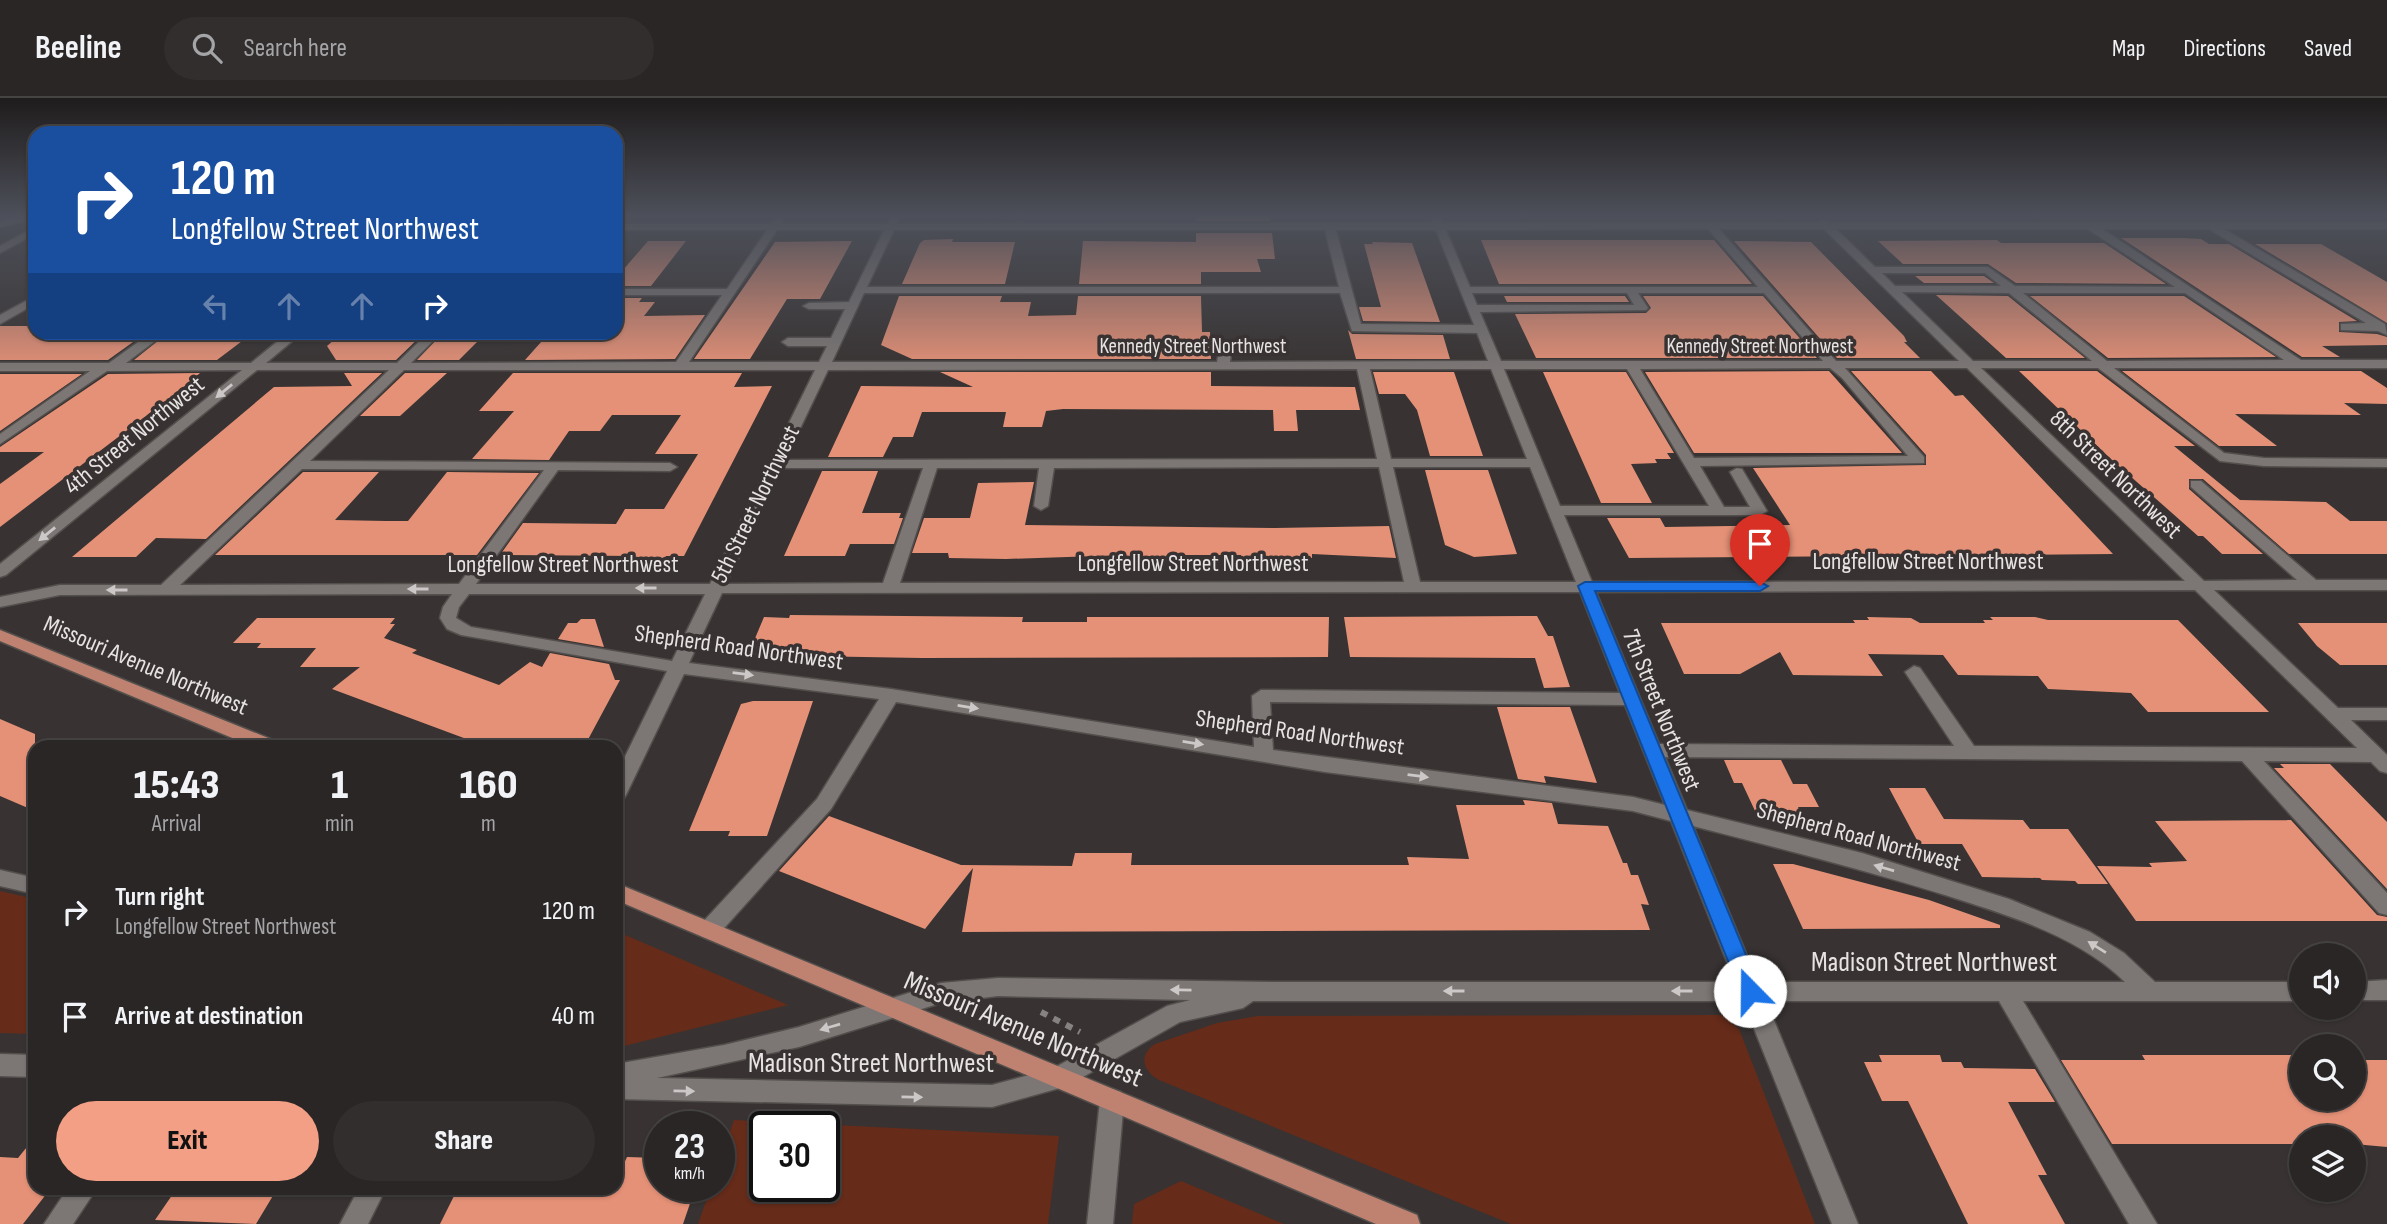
<!DOCTYPE html>
<html lang="en">
<head>
<meta charset="utf-8">
<style>
  body { margin:0; font-family:"Sofia Sans Condensed",sans-serif; background:#322e2e; color:#f1f3f6; height:100vh; display:flex; flex-direction:column; font-size:26px; white-space:nowrap }
  * { box-sizing:border-box; margin:0 }
  p { font-size:23px; color:#a5a5a7 }
  .icon { flex:none; width:38px; height:38px; fill:none; stroke:currentColor; stroke-width:2; stroke-linecap:round; stroke-linejoin:round }
  .map { position:relative; flex:1; overflow:hidden }
  .side { position:absolute; left:28px; top:642px; width:595px; height:455px; display:flex; flex-direction:column; background:#2a2626; border-radius:21px; box-shadow:0 2px 5px #0004,0 0 0 2px #464343 }
  .side>* { flex:none }
  .banner { position:absolute; left:28px; top:28px; width:595px; height:214px; border-radius:21px; box-shadow:0 2px 5px #0004,0 0 0 2px #464343; background:#1a4fa0; color:#fff; overflow:hidden }
  .tools { position:absolute; left:2289px; top:845px; display:grid; gap:14px }
  .tools a { display:grid; place-items:center; width:77px; height:77px; border-radius:50%; background:#2a2626; box-shadow:0 2px 5px #0004,0 0 0 2px #464343; font-size:35px }
  .speed { position:absolute; left:644px; top:1013px; display:flex; gap:14px; font-size:35px; font-weight:700; text-align:center }
  .speed>* { display:grid; place-content:center; width:91px; height:91px; border-radius:50%; background:#2a2626; box-shadow:0 2px 5px #0004,0 0 0 2px #464343; line-height:1 }
  .speed small { font-size:18px; font-weight:400 }
  .speed .limit { border:4px solid #111; border-radius:10px; background:#fff; color:#111 }
  .pin { position:absolute; display:grid; place-items:center; width:60px; height:60px; color:#fff; margin:-72px -30px; border-radius:50% 50% 50% 0; rotate:-45deg; box-shadow:0 0 7px #0007 }
  .pin .icon { rotate:45deg }
  .me { position:absolute; width:77px; margin:-38px; rotate:338deg; stroke-linejoin:round; filter:drop-shadow(0 0 5px #0008) }
  .turn { display:flex; align-items:center; gap:24px; height:147px; padding:0 28px; font-size:32px }
  .turn .icon { width:91px; height:91px; stroke-width:2.5 }
  .turn b { display:block; font-size:49px; line-height:60px }
  .lanes { display:flex; align-items:center; height:66px; padding:0 28px; background:#0003; justify-content:center; gap:35px; direction:ltr }
  .lanes .off { opacity:.35 }
  .eta { display:flex; justify-content:space-evenly; align-items:center; height:119px; text-align:center }
  .eta b { font-size:42px; font-weight:800; line-height:49px }
  .action { display:flex; gap:14px; margin-top:auto; padding:14px 28px }
  .action a { flex:1; height:80px; border-radius:42px; background:#f39f85; color:#111; font-size:28px; font-weight:800; line-height:80px; text-align:center }
  .action a+a { background:#322e2e; color:#f1f3f6 }
  ul { padding:0; list-style:none }
  li { display:flex; align-items:center; gap:21px; height:105px; padding:0 28px }
  li div { flex:1 }
  li b { display:block; font-size:26px }
  li em { font-style:normal }
  header { display:flex; align-items:center; gap:42px; box-sizing:border-box; height:98px; padding:0 35px; background:#2a2626; border-bottom:2px solid #464343 }
  header strong { font-size:33px }
  nav { display:flex; gap:38px; margin-inline-start:auto; font-size:24px }
  .search { width:490px; height:63px; background:#322e2e; display:flex; align-items:center; gap:18px; box-sizing:border-box; padding:0 24px; border-radius:38px; color:#a5a5a7; font-size:26px }
  .map>svg:first-child { display:block }
  .green { fill:#662b19; fill-rule:evenodd }
  .building { fill:#e59177 }
  .lines { fill:none; stroke-linecap:round; stroke-linejoin:round }
  .minor-casing { stroke:#534f4d; stroke-width:3 }
  .major-casing { stroke:#534f4d; stroke-width:3 }
  .path { stroke:#868281; stroke-width:6; stroke-dasharray:7 7; stroke-linecap:butt }
  .minor { fill:#7c7775; fill-rule:evenodd }
  .major { fill:#bf8270; fill-rule:evenodd }
  .oneway { fill:#ccc8c7 }
  .route { fill:#1a73e8; stroke:#114b97; stroke-width:2 }
  .labels { text-anchor:middle; stroke-width:7; stroke-linejoin:round; paint-order:stroke }
  .far-street-label { font-size:21px; fill:#e6e3e2; stroke:#383332 }
  .street-label { font-size:24px; fill:#e6e3e2; stroke:#383332 }
  .near-street-label { font-size:28px; fill:#e6e3e2; stroke:#383332 }
</style>
</head>
<body>
<header>
<strong>Beeline</strong>
<div class="search"><svg class="icon" aria-label="search" viewBox="0 0 24 24"><circle cx="10" cy="10" r="6"/><path d="M15 15l6 6"/></svg>Search here</div>
<nav><a>Map</a><a>Directions</a><a>Saved</a></nav>
</header>
<div class="map">
<svg width="2387" height="1126" viewBox="0 0 2387 1126">
  <rect width="100%" height="100%" fill="#383332"/>
  <path class="green" d="M0,793L35,801V936L0,935Z
    M616,833L788,907L616,950Z
    M1721,917L1739,931L1815,1126H1511L1159,982C1143,973 1138,957 1155,946L1217,925L1258,918Z
    M734,1022L1059,1038L1048,1126H698L711,1089L719,1088V1065ZM824,1029V1088H765V1029Z
    M1181,1083L1284,1126H1132L1134,1106Z"/>
  <path class="building" d="M1196,117H1270V123H1196Z
    M1196,135H1272L1275,161H1257L1261,174H1201V186H1079L1083,143L1196,144Z
    M2121,140H2183L2201,141L2209,146H2229L2357,223L2339,224V234L2377,236L2387,239V247L2322,248L2340,259H2302Z
    M953,141L952,144H1015L1005,186H902L920,145L924,142Z
    M1481,142H1714L1752,186H1499Z
    M1997,142L2001,145H2104L2166,186L2016,185L1988,166H1903L1878,143Z
    M648,143H686L651,188H616V180Z
    M852,143L820,201H787L750,261H694L775,144Z
    M1734,143L1811,144L1904,238L1907,244H1904L1920,260H1837Z
    M1372,144L1412,145L1440,224L1363,223L1359,209H1381L1364,146H1373Z
    M2255,146H2321L2387,184V225Z
    M1915,178H1984L1994,185H1924Z
    M1936,197L2008,198L2085,260H2006Z
    M899,198H1002L1000,204H1031L1028,218L1076,217L1078,198H1201L1202,234H1210L1211,261H912L881,247Z
    M1504,198H1625L1629,204H1507Z
    M1643,198H1763L1817,260H1536L1515,216L1646,215L1651,210Z
    M2030,198H2184L2276,259L2108,260Z
    M616,200H642L639,204H655L644,218L705,217L675,261L525,262L550,234H616Z
    M0,228H35V234H147L108,262H0Z
    M1348,232L1352,236L1443,237L1450,261H1356Z
    M169,234H254L217,262H134Z
    M343,234H425L396,262H336L327,248Z
    M444,234H487L459,262H417Z
    M1829,273L1902,355H1694L1645,274Z
    M1851,273H1931L1955,298L1963,297L2113,456L1629,460L1607,420H1660L1665,429L1790,427L1753,370L1926,367V357Z
    M2019,273H2097L2195,348H2174L2240,402L2326,404L2350,423H2387V456H2289L2203,381H2189V391L2263,456H2222L2203,438H2198L2112,362Z
    M2122,273H2361L2387,290V306L2344,305L2361,317L2235,316L2277,348H2219Z
    M940,274H1211V288L1355,289L1360,312H1296L1298,333H1274L1273,312L1063,311L1046,313L1042,329H1003L1006,314H922L913,339H893L883,359H828L861,288L973,289Z
    M1373,274H1454L1483,358H1430L1417,312L1405,296H1379Z
    M1543,274H1626L1674,355H1667L1671,361H1655L1657,365L1631,366L1652,405H1601Z
    M200,275L184,289L0,429V386L44,354H0V349L108,276Z
    M344,275H382L206,441L156,440L136,459H72L274,289L352,288Z
    M405,275H447L400,318H360Z
    M513,275H742L734,289L772,288L684,458H666L664,463H631L635,458L500,457L523,425L616,426L625,411H664L698,356H655L681,317H612L600,333H569L549,362L472,361L514,313H479Z
    M0,276H82L0,333Z
    M1425,372H1488L1517,456L1474,459L1445,447Z
    M822,373H878L862,415H901L899,420H903L894,446H850L845,458H784Z
    M303,374H379L335,422L386,423H408L447,374L539,375L477,457H215Z
    M1034,384L1025,427L1275,430L1389,428L1396,460L1312,456V460H1241V457H1184V460L1126,461V457L1006,461L949,460L948,455H912L924,420H970L978,385Z
    M790,517L1023,519L1022,524H1087V519H1329L1328,559L922,560L748,557L764,519L789,520Z
    M1537,518L1548,538H1553L1570,589L1544,590L1535,560L1350,559L1344,519Z
    M1867,519L1911,520L1920,525H1985L1983,522H1993L1990,519H2035L2048,522H2178L2269,614H2148L2131,595L2048,591L2038,578L1958,577L1943,557L1868,556L1883,578L1793,577L1780,554L1740,576H1684L1661,525H1855L1853,522H1869Z
    M257,520H395L390,526H395L384,540L417,552L412,555L499,587L530,564L542,569L550,555L609,566L615,582H620L584,649H488L332,591L360,569H300L316,550H257L261,545H233Z
    M581,521H595L604,549L558,541L568,525H577Z
    M2298,525H2387V567H2340L2317,548Z
    M753,603H813L767,738H728L730,733H689L741,606Z
    M1497,609H1570L1597,685L1544,678L1546,685L1518,681Z
    M0,621L35,636V713L0,698Z
    M1724,662H1781L1793,686H1807L1819,709H1798L1801,715H1756L1742,685H1734Z
    M2280,666H2330L2387,724V791L2274,670H2284Z
    M1889,690H1925L1944,721L2023,722L2030,731H2068L2108,786H2078L2075,783L2042,782L2040,780L1982,779L1962,746H1919Z
    M1523,702L1552,705L1558,726L1608,728L1623,765H1627L1631,777H1638L1649,807L1641,806L1650,832L962,834L973,770L925,831L779,773L829,718L961,767L1072,768L1075,755H1132L1131,767H1409L1407,759L1469,761L1456,707H1525Z
    M2291,722L2377,817L2387,819V823H2136L2097,768L2152,769L2149,765L2187,763L2155,723Z
    M1773,766H1793L1929,802L2000,827V830L1803,831Z
    M1879,957H1940L1942,964H1961L1964,970L2035,971L2055,1004H2008L2047,1077H2038L2065,1126H1968L1908,1003H1882L1864,964H1882Z
    M2142,957H2301V1001H2354V962H2387V1049L2354,1046V1040H2301V1046H2112L2061,962H2145Z
    M35,1039V1090H51L23,1126H0V1059L18,1060Z
    M627,1059L660,1060V1088H696L683,1126H440L458,1090H616V1083Z
    M177,1090H261L258,1095L274,1096L256,1126L155,1122Z"/>
  <g class="lines">
    <g class="minor-casing">
      <path id="minor" d="M22,117H35V120L0,129V123Z
        M894,117L900,120L897,126L1433,125L1431,120L1435,117L1440,118L1443,125H1818L1822,121L1829,125H2387V131H2224L2385,226L2387,237L2378,233L2341,232V226L2366,225L2209,131H2102L2301,262H2387V270H2114L2224,355L2264,360L2387,361V369L2264,368L2220,363L2098,270H1981L2204,483L2297,482L2191,389V383H2201L2316,482H2387V492H2214L2338,610H2387V622H2351L2387,657V675L2380,673L2371,664L2264,663L2387,795V817L2379,815L2242,663L1665,659L1687,712L1862,755L2009,801L2090,834L2124,855L2155,884H2301V903H2023L2157,1126H2129L1999,903H1766L1858,1126H1832L1743,903H1253L1243,910L1180,924L1067,988L992,1009L616,1001V966L724,947L799,929L941,885L998,880L1273,884H1735L1671,723L1633,713L1325,674L896,604L831,711L717,838L709,841L701,838L698,832L701,826L817,701L879,601L684,576L626,697L623,702L616,704V677L667,573L461,537L447,531L440,520L443,509L452,496L60,497L0,509V499L60,487H161L389,272H257L6,477L0,479V466L242,272L107,273L0,346V336L90,273H0V265H109L152,234H167L126,265H251L289,234H303L266,265H397L429,234H442L411,265L676,264L722,197H616V191H727L767,132H616V126H771L778,120L783,123L781,126H887ZM1708,131L1758,189H1470L1446,132ZM1719,131H1824L1959,263H1836ZM1836,131H2088L2175,189L2015,188L1988,169H1875ZM777,132H884L849,204L809,205L803,208L809,211H845L831,240H788L782,244L788,248H827L819,264H689ZM894,132H1325L1339,189H867ZM1336,132H1436L1474,227L1361,226ZM1882,175H1985L2001,188H1895ZM1902,194L2009,195L2092,263H1973ZM864,195H1340L1352,233L1477,235L1488,263L1230,264L1232,248L1226,244L1220,248L1217,264H832ZM1472,195H1627L1634,207H1477ZM1638,195H1764L1823,263H1501L1480,214L1646,212L1648,210ZM2023,195H2185L2284,262L2107,263ZM1830,270L1842,280L1908,358L1694,360L1640,271ZM1845,270H1967L2185,483L1592,484L1564,417H1760L1767,413L1742,371L1737,370L1730,374L1750,409H1724L1700,368L1924,365V359ZM1357,271L1377,361L785,362L828,272ZM1370,271H1491L1527,361H1391ZM1504,271H1627L1709,408H1560ZM404,272H815L710,486H476L558,372L670,373L677,369L670,365L310,363ZM1379,369L1404,484L900,485L937,370H1039L1034,408L1041,412L1048,408L1054,370ZM1393,369H1530L1576,484H1420ZM781,370H923L883,485L726,486ZM302,371L544,372L459,486L180,487ZM2195,492L2357,650L1974,648L1920,570L1914,568L1905,574L1954,648L1659,646L1596,494ZM1580,494L1620,595L1261,592L1252,598L1254,649L891,591L689,565L722,495ZM469,496H705L672,563L471,529L456,520L459,509ZM1270,604L1625,607L1665,707L1633,699L1273,652ZM1693,728C1778,750 1862,771 1945,797C2007,817 2077,837 2125,884H1758ZM998,898L1190,902L1167,908L1052,971L992,987L657,980L799,949L941,905Z
        M35,129V136L0,155V148Z
        M35,198V206L0,226V217Z
        M0,772L35,780V796L0,788Z
        M2387,882V902H2354V884Z
        M0,956L35,957V979L0,978Z
        M1112,991L1121,994L1124,1002L1113,1126H1087L1100,1002L1103,994Z
        M68,1090H97L73,1126H44Z
        M359,1090H386L368,1126H340Z"/>
    </g>
    <g class="major-casing">
      <path id="major" d="M0,532L278,644L280,649H254L0,543Z
        M616,785L1417,1117L1420,1126H1376L616,802Z"/>
    </g>
    <path class="path" d="M1041,914L1080,934"/>
    <use href="#minor" class="minor"/>
    <use href="#major" class="major"/>
  </g>
  <defs><path id="oneway-solid" d="M-6-.8H1V-3.2L6.5 0L1 3.2V.8H-6Z" transform="scale(1.75)"/></defs>
  <g class="oneway">
    <use href="#oneway-solid" transform="translate(224 293) rotate(141)"/>
    <use href="#oneway-solid" transform="translate(47 436) rotate(141)"/>
    <use href="#oneway-solid" transform="translate(646 490) rotate(180)"/>
    <use href="#oneway-solid" transform="translate(418 491) rotate(180)"/>
    <use href="#oneway-solid" transform="translate(117 492) rotate(180)"/>
    <use href="#oneway-solid" transform="translate(743 576) rotate(7)"/>
    <use href="#oneway-solid" transform="translate(968 609) rotate(9)"/>
    <use href="#oneway-solid" transform="translate(1193 645) rotate(9)"/>
    <use href="#oneway-solid" transform="translate(1418 678) rotate(7)"/>
    <use href="#oneway-solid" transform="translate(1884 770) rotate(-164)"/>
    <use href="#oneway-solid" transform="translate(2097 849) rotate(-148)"/>
    <use href="#oneway-solid" transform="translate(1181 892) rotate(-179)"/>
    <use href="#oneway-solid" transform="translate(1454 893) rotate(-180)"/>
    <use href="#oneway-solid" transform="translate(1682 893) rotate(-180)"/>
    <use href="#oneway-solid" transform="translate(830 929) rotate(164)"/>
    <use href="#oneway-solid" transform="translate(684 993) rotate(1)"/>
    <use href="#oneway-solid" transform="translate(912 999) rotate(1)"/>
  </g>
  <linearGradient id="sky" x2="0" y2="1"><stop stop-color="#1f1c1c"/><stop offset="0.43" stop-color="#4d505a"/><stop offset="1" stop-color="#4d505a" stop-opacity="0"/></linearGradient>
  <rect width="2387" height="275" fill="url(#sky)"/>
  <path class="route" d="M1585,484H1760L1768,488L1760,493H1595L1761,893L1758,900L1750,902L1743,900L1740,893L1578,488Z"/>
  <g class="labels">
    <g class="far-street-label">
      <text x="1193" y="255">Kennedy Street Northwest</text>
      <text x="1760" y="255">Kennedy Street Northwest</text>
    </g>
    <g class="street-label">
      <text transform="translate(134 337) rotate(-39)" y="8">4th Street Northwest</text>
      <text transform="translate(2116 376) rotate(44)" y="8">8th Street Northwest</text>
      <text transform="translate(755 406) rotate(-64)" y="8">5th Street Northwest</text>
      <text x="1928" y="471">Longfellow Street Northwest</text>
      <text x="1193" y="473">Longfellow Street Northwest</text>
      <text x="563" y="474">Longfellow Street Northwest</text>
      <text transform="translate(739 549) rotate(8)" y="8">Shepherd Road Northwest</text>
      <text transform="translate(146 567) rotate(23)" y="8">Missouri Avenue Northwest</text>
      <text transform="translate(1662 612) rotate(68)" y="8">7th Street Northwest</text>
      <text transform="translate(1300 634) rotate(8)" y="8">Shepherd Road Northwest</text>
      <text transform="translate(1859 738) rotate(15)" y="8">Shepherd Road Northwest</text>
    </g>
    <g class="near-street-label">
      <text x="1934" y="873">Madison Street Northwest</text>
      <text transform="translate(1024 930) rotate(23)" y="10">Missouri Avenue Northwest</text>
      <text x="871" y="974">Madison Street Northwest</text>
    </g>
  </g>
</svg>
<div class="tools">
<a><svg class="icon" aria-label="sound" viewBox="0 0 24 24"><path d="M4 9h4l5-4v14l-5-4H4zM17 9q2 3 0 6"/></svg></a>
<a><svg class="icon" aria-label="search" viewBox="0 0 24 24"><circle cx="10" cy="10" r="6"/><path d="M15 15l6 6"/></svg></a>
<a><svg class="icon" aria-label="layers" viewBox="0 0 24 24"><path d="M12 4l9 5-9 5-9-5zM3 14l9 5 9-5"/></svg></a>
</div>
<div class="speed"><div>23<small>km/h</small></div><div class="limit">30</div></div>
<div class="pin" style="left:1760px;top:488px;background:#d93025"><svg class="icon" aria-label="arrive" viewBox="0 0 24 24"><path d="M6 21V4h12l-3 4 3 4H6"/></svg></div>
<svg class="me" style="left:1750px;top:893px" viewBox="-20 -20 40 40"><circle r="19" fill="#fff"/><path d="M0-13L10 11 0 6-10 11z" fill="#1a73e8"/></svg>
<div class="banner">
<div class="turn"><svg class="icon" aria-label="right" viewBox="0 0 24 24"><path d="M7 20v-9h11M14 6l5 5-5 5"/></svg><div><b>120 m</b>Longfellow Street Northwest</div></div>
<div class="lanes"><svg class="icon off" aria-label="left" viewBox="0 0 24 24"><path d="M17 20v-9H6M10 6l-5 5 5 5"/></svg><svg class="icon off" aria-label="ahead" viewBox="0 0 24 24"><path d="M12 20V5M6 11l6-6 6 6"/></svg><svg class="icon off" aria-label="ahead" viewBox="0 0 24 24"><path d="M12 20V5M6 11l6-6 6 6"/></svg><svg class="icon" aria-label="right" viewBox="0 0 24 24"><path d="M7 20v-9h11M14 6l5 5-5 5"/></svg></div>
</div>
<section class="side">
<div class="eta">
<div><b>15:43</b><p>Arrival</p></div>
<div><b>1</b><p>min</p></div>
<div><b>160</b><p>m</p></div>
</div>
<ul>
<li><svg class="icon" aria-label="right" viewBox="0 0 24 24"><path d="M7 20v-9h11M14 6l5 5-5 5"/></svg><div><b>Turn right</b><p>Longfellow Street Northwest</p></div><em>120 m</em></li>
<li><svg class="icon" aria-label="arrive" viewBox="0 0 24 24"><path d="M6 21V4h12l-3 4 3 4H6"/></svg><div><b>Arrive at destination</b></div><em>40 m</em></li>
</ul>
<div class="action"><a>Exit</a><a>Share</a></div>
</section>
</div>
</body>
</html>
